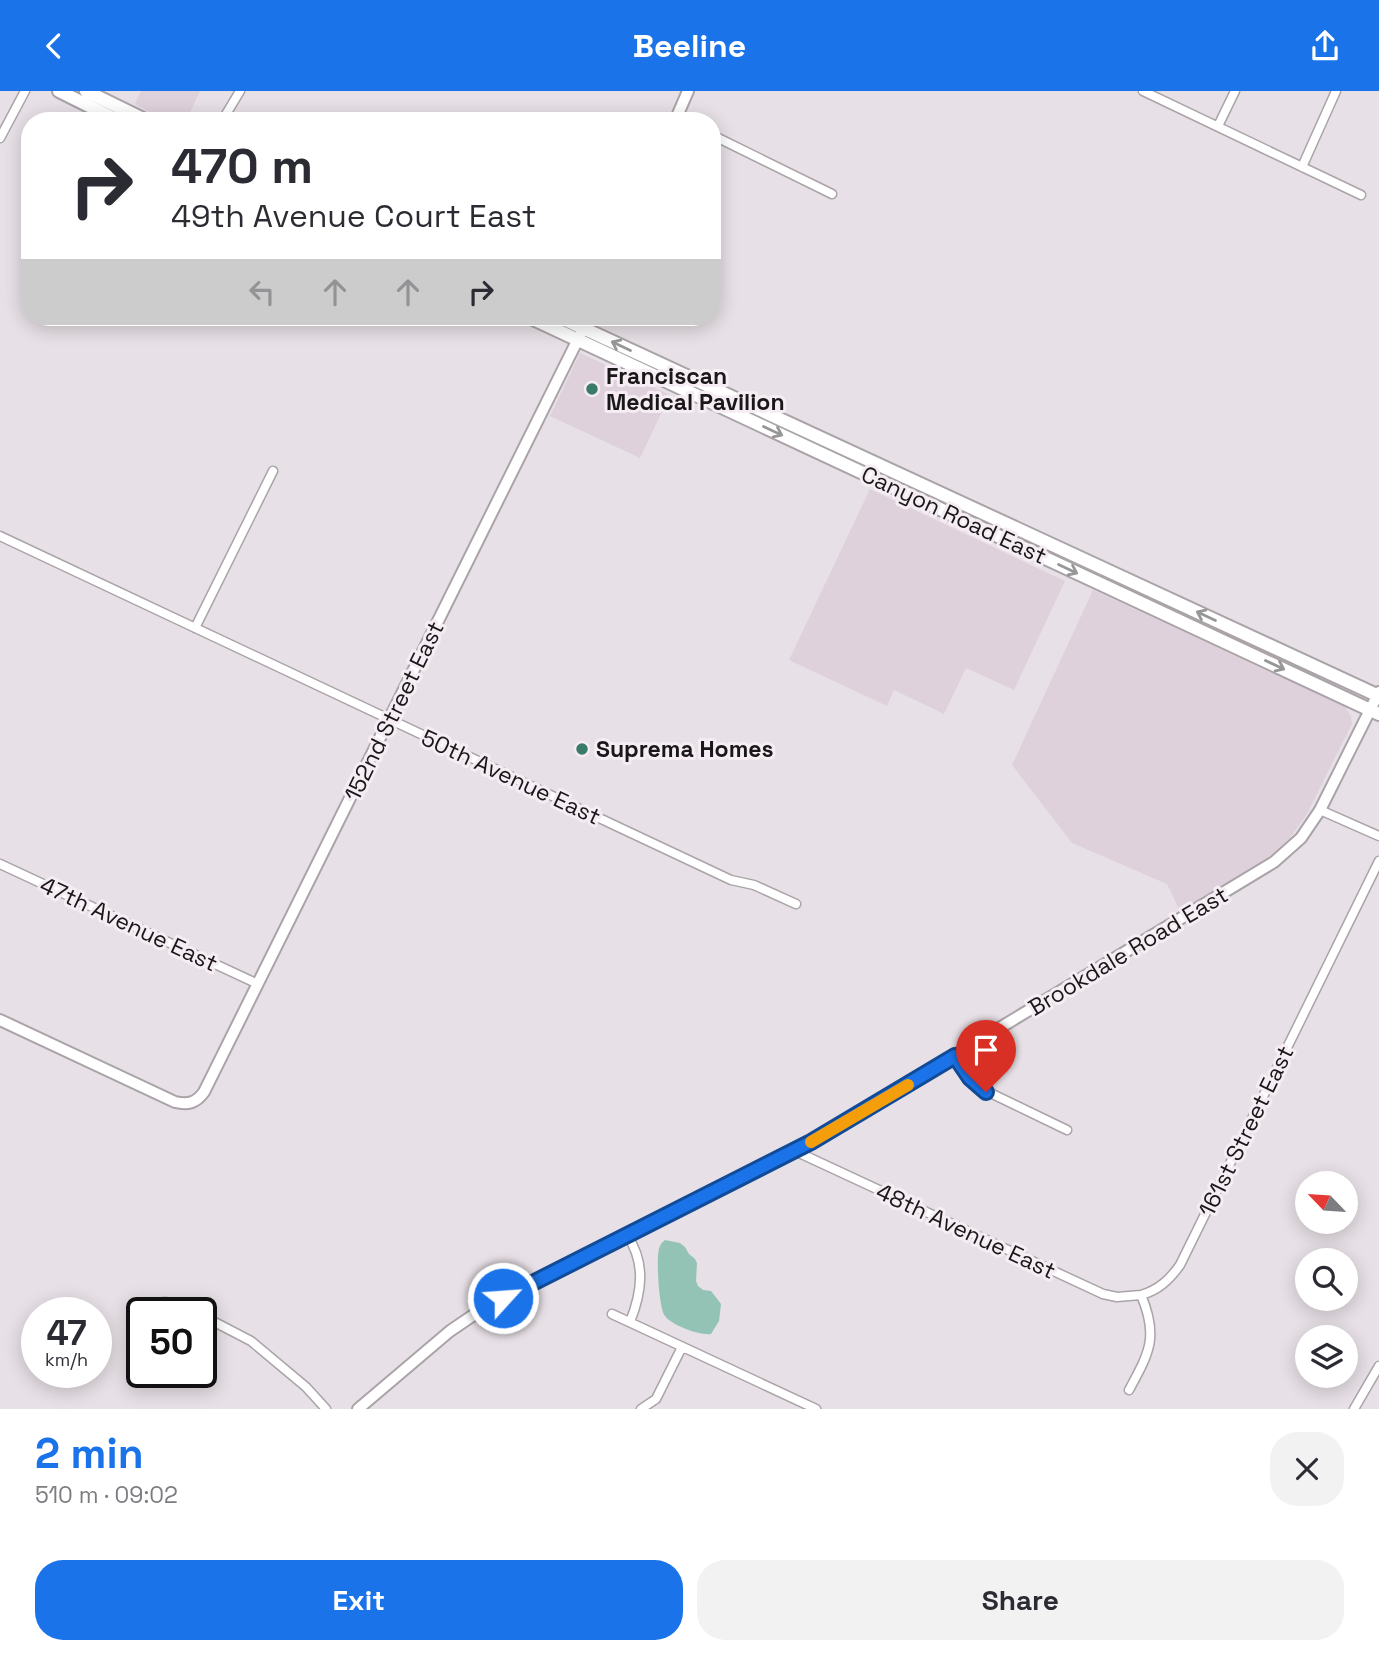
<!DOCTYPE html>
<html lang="en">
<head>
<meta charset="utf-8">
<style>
  body { margin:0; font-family:"Space Grotesk",sans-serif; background:#f2f2f3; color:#2b2b33; height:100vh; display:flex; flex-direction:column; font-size:26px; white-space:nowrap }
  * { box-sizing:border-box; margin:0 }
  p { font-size:23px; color:#7c7c81 }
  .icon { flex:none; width:38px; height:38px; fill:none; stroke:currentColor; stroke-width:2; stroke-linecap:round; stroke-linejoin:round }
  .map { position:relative; height:1318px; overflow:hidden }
  .drawer { display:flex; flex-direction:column; background:#fff; flex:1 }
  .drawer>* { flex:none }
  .hud { position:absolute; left:21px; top:21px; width:700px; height:214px; border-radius:28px; box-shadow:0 4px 18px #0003; background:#fff; color:#2b2b33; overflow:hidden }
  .needle { width:46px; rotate:295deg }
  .tools { position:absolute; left:1295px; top:1080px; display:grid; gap:14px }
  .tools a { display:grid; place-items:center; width:63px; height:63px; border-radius:50%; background:#fff; box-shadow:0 4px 18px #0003; font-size:35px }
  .speed { position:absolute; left:21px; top:1206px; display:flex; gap:14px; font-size:35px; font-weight:700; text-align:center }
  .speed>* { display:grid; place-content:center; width:91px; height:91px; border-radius:50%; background:#fff; box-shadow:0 4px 18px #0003; line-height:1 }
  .speed small { font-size:18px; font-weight:400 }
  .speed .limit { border:4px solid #111; border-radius:10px; background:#fff; color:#111 }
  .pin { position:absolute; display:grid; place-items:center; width:60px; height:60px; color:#fff; margin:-72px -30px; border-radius:50% 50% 50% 0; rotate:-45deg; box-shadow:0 0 7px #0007 }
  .pin .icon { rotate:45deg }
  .me { position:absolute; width:77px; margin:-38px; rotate:64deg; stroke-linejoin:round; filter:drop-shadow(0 0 5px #0008) }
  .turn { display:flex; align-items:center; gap:24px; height:147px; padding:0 35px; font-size:32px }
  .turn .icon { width:91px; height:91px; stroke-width:2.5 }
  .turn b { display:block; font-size:49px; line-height:60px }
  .lanes { display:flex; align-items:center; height:66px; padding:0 35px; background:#0003; justify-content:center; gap:35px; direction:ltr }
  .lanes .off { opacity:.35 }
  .round { display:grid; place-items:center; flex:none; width:74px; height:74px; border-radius:28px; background:#f2f2f3 }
  .overview { display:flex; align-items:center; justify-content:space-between; height:119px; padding:0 35px }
  h1 { font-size:42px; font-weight:700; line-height:52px; color:#1a73e8 }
  .button { display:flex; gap:14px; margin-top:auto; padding:14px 35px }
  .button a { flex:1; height:80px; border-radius:28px; background:#1a73e8; color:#fff; font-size:28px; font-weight:700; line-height:80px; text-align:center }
  .button a+a { background:#f2f2f3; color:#2b2b33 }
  header { display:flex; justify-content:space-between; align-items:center; height:91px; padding:0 35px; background:#1a73e8; color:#fff; font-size:32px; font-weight:700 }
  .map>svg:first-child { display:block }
  .built { fill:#dfd1dc }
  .water { fill:#93c3b5 }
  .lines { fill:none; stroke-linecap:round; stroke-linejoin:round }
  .street-casing { stroke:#aaa3a8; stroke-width:11 }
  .secondary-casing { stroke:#aaa3a8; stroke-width:14 }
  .primary-casing { stroke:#aaa3a8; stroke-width:16 }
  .street { stroke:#fff; stroke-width:8 }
  .secondary { stroke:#fff; stroke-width:10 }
  .primary { stroke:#fff; stroke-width:12 }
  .oneway { stroke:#989798 }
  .route-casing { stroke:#114b97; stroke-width:18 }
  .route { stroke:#1a73e8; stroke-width:12 }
  .slow { stroke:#f59e0b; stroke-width:12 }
  .poi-dot { fill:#397a69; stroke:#f5edf3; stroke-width:2.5 }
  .labels { text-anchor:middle; stroke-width:6; stroke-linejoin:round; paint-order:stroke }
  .poi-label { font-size:23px; font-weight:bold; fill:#1a1719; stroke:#f5edf3; text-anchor:start }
  .street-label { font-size:23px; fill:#1a1719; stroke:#f5edf3 }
</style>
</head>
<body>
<header><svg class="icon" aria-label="back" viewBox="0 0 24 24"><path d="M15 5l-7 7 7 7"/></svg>Beeline<svg class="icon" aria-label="share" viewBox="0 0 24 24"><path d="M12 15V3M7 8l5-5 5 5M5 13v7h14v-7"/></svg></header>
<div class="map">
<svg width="1379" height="1318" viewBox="0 0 1379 1318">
  <rect width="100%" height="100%" fill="#e7e0e6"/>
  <path class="built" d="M141,0H200L186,30H166L135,13Z
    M580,262L670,304L640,367L550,325Z
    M870,398L1065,490L1014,599L966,577L944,623L894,599L887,615L789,569Z
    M1093,499L1344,614L1351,625L1352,633L1307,723L1290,747L1272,764L1180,820L1167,793L1072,752L1012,674Z"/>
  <path class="water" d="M665,1149L680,1152L685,1156L689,1163L695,1168L697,1172L696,1190L698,1195L703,1199L711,1200L721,1213L719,1230L711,1243C701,1245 671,1234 665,1225C659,1218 656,1168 659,1158C661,1152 661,1153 665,1149Z"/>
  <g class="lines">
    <g class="street-casing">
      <path id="street" d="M1143,0L1361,104
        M222,30L240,0
        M1218,35L1235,0
        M712,44L832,103
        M0,47L25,0
        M1302,76L1336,0
        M0,445L731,789L754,794L796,813
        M195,537L273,380
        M1320,719L1379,745
        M0,773L258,893
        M955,965L970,987L980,997L1067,1039
        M795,1060L1103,1203L1117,1206L1141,1204
        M627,1144C646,1172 642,1201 630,1231
        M154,1212L166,1211L194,1222
        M612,1223L816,1318
        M201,1224L251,1250L306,1296L326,1318
        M1129,1299C1149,1262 1159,1246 1141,1204C1159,1199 1170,1188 1180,1174L1379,770
        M641,1318L656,1308L682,1256
        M1354,1318L1379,1275"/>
    </g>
    <g class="secondary-casing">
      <path id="secondary" d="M675,30L688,0
        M0,929L175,1011C188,1014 196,1012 204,1001L589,226
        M358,1318L450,1240L481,1219L811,1051L1274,771L1301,747L1320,719L1379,601"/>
    </g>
    <g class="primary-casing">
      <path id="primary" d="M59,0L119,30
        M86,0L147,30
        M529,226L1379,623
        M559,226L1379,605"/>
    </g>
    <use href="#street" class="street"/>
    <use href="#secondary" class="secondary"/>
    <use href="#primary" class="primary"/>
  </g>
  <defs><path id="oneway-shaft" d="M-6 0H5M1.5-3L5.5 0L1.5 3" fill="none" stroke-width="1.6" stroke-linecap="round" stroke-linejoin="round" transform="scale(1.75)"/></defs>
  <g class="oneway">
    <use href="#oneway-shaft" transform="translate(621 255) rotate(-155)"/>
    <use href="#oneway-shaft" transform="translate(773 340) rotate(25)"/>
    <use href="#oneway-shaft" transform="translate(1068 478) rotate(25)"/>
    <use href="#oneway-shaft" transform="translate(1206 525) rotate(-155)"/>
    <use href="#oneway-shaft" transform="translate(1275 574) rotate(25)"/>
  </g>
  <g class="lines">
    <g class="route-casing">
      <path id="route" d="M503,1207L811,1051L955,965L970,987L986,1001"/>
    </g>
    <use href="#route" class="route"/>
    <path class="slow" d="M811,1051L908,994"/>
  </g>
  <g class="poi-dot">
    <circle cx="592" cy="298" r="7"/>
    <circle cx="582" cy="658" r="7"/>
  </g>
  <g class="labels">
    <g class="poi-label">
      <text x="606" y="293">Franciscan<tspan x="606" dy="26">Medical Pavilion</tspan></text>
      <text x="596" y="666">Suprema Homes</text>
    </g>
    <g class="street-label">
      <text transform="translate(954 424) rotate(25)" y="8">Canyon Road East</text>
      <text transform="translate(394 620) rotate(-64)" y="8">152nd Street East</text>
      <text transform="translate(511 686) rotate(25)" y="8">50th Avenue East</text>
      <text transform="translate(129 833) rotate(25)" y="8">47th Avenue East</text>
      <text transform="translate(1128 860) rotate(-31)" y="8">Brookdale Road East</text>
      <text transform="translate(1246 1040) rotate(-64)" y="8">161st Street East</text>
      <text transform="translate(966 1140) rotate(25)" y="8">48th Avenue East</text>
    </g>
  </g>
</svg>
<div class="tools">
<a><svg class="needle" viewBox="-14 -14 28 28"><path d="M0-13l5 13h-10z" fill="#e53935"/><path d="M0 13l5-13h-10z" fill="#7c7c81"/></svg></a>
<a><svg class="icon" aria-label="search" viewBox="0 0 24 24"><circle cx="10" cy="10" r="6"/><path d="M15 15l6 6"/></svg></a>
<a><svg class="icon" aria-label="layers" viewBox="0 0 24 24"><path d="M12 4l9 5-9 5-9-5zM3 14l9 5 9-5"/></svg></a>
</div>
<div class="speed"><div>47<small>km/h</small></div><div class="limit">50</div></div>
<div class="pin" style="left:986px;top:1001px;background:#d93025"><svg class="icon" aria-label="arrive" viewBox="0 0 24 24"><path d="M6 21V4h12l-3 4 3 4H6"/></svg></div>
<svg class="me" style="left:503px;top:1207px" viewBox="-20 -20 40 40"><circle r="17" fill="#1a73e8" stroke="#fff" stroke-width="3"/><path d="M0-11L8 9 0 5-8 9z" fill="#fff"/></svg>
<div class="hud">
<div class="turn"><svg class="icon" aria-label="right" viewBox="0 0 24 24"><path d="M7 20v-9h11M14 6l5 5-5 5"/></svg><div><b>470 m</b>49th Avenue Court East</div></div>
<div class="lanes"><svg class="icon off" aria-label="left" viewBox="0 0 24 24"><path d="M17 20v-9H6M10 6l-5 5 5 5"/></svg><svg class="icon off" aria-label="ahead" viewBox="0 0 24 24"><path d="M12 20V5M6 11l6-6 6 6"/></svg><svg class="icon off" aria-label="ahead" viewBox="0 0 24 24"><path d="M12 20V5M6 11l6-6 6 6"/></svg><svg class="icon" aria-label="right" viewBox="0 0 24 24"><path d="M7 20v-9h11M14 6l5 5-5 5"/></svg></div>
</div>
</div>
<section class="drawer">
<div class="overview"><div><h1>2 min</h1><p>510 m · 09:02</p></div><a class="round"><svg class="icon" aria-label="close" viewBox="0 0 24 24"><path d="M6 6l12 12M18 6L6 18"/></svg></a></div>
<div class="button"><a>Exit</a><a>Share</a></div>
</section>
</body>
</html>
